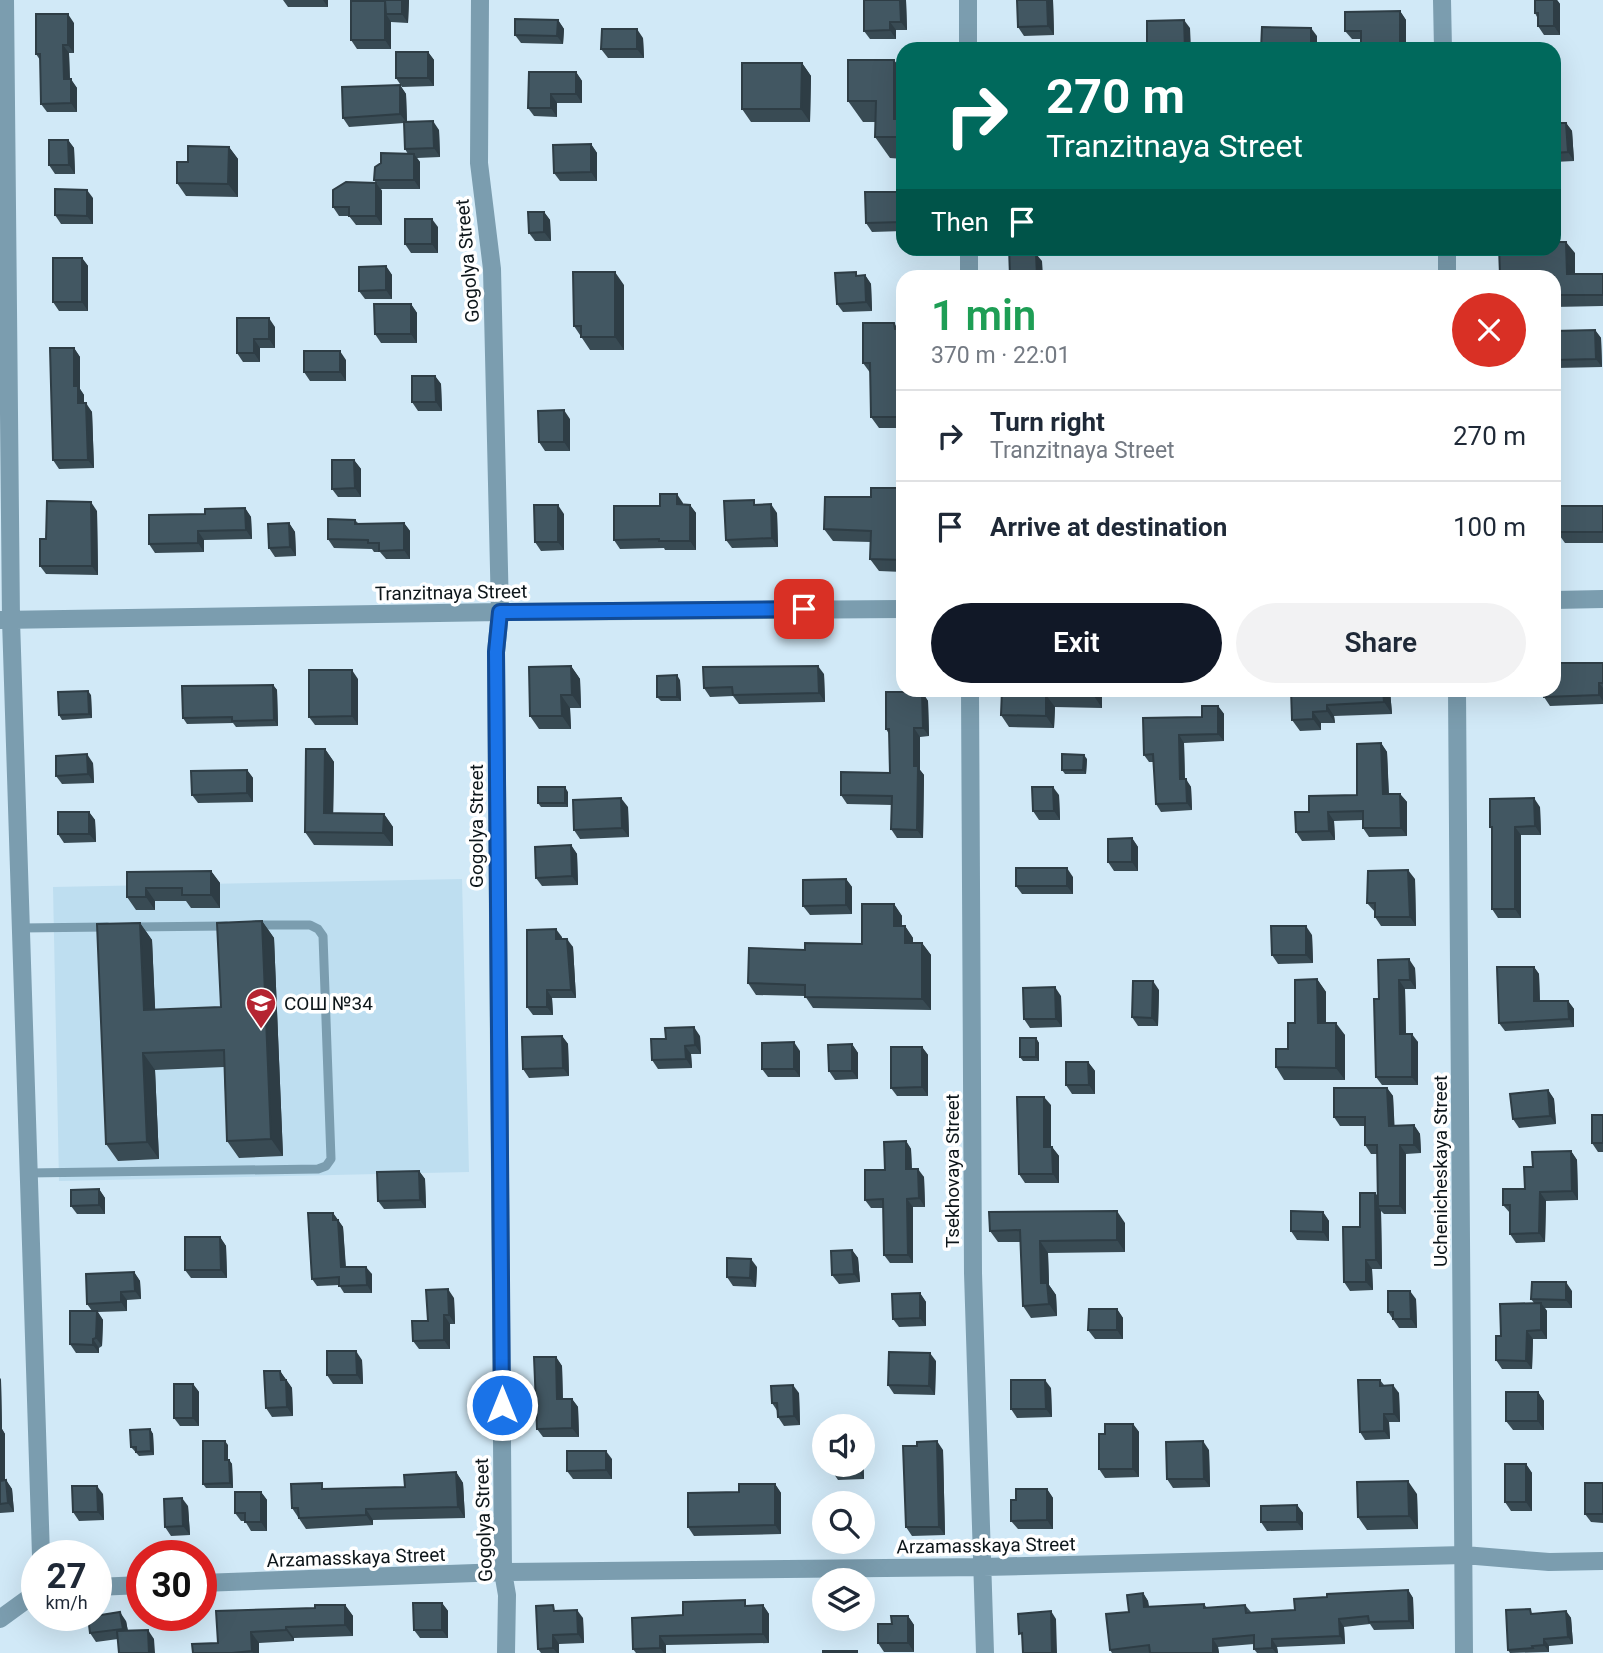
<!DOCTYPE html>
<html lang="en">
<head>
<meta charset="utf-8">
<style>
  body { margin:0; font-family:Roboto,sans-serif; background:#f2f2f3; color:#1f2937; height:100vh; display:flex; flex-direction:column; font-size:26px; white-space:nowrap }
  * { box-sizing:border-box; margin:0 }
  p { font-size:23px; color:#747a83 }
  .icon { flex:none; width:38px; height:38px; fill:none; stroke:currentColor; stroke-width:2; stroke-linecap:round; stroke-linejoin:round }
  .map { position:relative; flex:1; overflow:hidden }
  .details { position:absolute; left:896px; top:270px; width:665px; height:427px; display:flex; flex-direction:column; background:#fff; border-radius:21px; box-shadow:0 7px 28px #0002 }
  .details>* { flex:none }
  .top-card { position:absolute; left:896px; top:42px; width:665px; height:214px; border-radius:21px; box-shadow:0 7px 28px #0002; background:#00695c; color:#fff; overflow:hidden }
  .tools { position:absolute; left:812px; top:1414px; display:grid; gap:14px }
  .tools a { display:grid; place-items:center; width:63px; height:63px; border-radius:50%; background:#fff; box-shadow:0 7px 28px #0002; font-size:35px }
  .speed { position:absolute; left:21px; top:1540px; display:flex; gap:14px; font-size:35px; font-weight:700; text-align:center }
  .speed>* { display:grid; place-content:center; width:91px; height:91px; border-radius:50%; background:#fff; box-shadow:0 7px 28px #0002; line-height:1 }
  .speed small { font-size:18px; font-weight:400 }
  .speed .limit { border:10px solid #d22; background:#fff; color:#111 }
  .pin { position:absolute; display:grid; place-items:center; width:60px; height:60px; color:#fff; margin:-30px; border-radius:14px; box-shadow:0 4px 10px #0006 }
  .me { position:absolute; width:77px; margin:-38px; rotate:0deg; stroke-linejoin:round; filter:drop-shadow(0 0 5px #0008) }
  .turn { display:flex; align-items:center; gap:24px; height:147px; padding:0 35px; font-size:32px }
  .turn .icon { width:91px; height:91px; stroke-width:2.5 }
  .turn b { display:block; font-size:49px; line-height:60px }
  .then { display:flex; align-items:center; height:66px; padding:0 35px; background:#0003; gap:14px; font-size:26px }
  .round { display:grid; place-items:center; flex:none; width:74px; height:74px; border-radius:37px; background:#f2f2f3 }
  .overview { display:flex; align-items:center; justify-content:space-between; height:119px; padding:0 35px }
  h1 { font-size:42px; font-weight:600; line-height:52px; color:#1e9e55 }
  .primary-button { display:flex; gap:14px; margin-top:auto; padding:14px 35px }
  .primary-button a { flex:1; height:80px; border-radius:42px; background:#111827; color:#fff; font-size:28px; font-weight:600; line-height:80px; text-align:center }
  .primary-button a+a { background:#f2f2f3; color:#1f2937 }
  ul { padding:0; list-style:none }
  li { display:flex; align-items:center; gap:21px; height:91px; padding:0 35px; border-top:2px solid #e0e1e3 }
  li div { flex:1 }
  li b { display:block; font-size:26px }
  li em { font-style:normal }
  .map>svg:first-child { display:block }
  .built { fill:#bedef0 }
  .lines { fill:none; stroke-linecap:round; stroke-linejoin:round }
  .service { stroke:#7b9daf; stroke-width:9 }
  .minor { stroke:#7b9daf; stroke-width:18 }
  .wall { fill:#394b54 }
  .shaded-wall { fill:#2e3d45 }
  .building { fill:#425762; stroke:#2e3d45; stroke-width:2 }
  .route-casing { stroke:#114b97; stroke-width:18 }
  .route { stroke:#1a73e8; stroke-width:12 }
  .labels { text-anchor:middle; stroke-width:7; stroke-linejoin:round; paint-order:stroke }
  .street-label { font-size:19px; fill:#0d161a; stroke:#fff }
  .poi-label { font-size:19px; fill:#0d161a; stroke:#fff; text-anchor:start }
</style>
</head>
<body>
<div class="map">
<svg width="1603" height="1653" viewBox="0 0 1603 1653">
  <rect width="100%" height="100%" fill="#d1e9f7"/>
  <path class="built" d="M462,879L469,1172L59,1181L53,887Z"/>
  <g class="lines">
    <path class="service" d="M132,927L226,926
      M21,928L107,927
      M28,1173L318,1169L326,1166L331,1159L323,936L318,929L310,925H254"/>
    <path class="minor" d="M5,0L11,620L41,1556
      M480,0L479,163L492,269L500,612L496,652L503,1572L507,1595L506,1653
      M968,0V49
      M1442,0L1443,49
      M969,248V276
      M1447,248V276
      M1554,600L1603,599
      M0,620L500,612L903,609
      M970,690L973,1273L985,1653
      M1457,690L1464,1653
      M201,1583L503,1572L983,1567L1464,1555L1549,1562L1603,1561
      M96,1587L142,1585
      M0,1619L37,1592"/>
  </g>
  <path class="wall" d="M283,0H328V7H288Z
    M409,0L408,23L391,22V49H357L351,40V1Z
    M906,0L907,30H896V39H870L864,31Z
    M1053,0L1054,35L1024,36L1018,27Z
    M1535,0H1557L1560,4V35H1544L1538,26V19L1535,13Z
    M1400,11L1406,20V49H1361V39H1352L1345,31Z
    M558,20L564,29L563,44L521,43L515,35Z
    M74,23V53H69L70,79L77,88V112H47L41,104L40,60L36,54Z
    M643,38L644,58H608L601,49Z
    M428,52L434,60V86L402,87L396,78Z
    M894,60L903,73V159L890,158L875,137L876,122H863L848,101Z
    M802,63L811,76L810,122H751L742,109Z
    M576,72L582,81V103H557V117L534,116L528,108Z
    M400,85L406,94L407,122L439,130L440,157L417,158L420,162V189H381L382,191V225H356L349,216H339L333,207L376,183L374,180L381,163L408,154L405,149L404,123L349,127L343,118Z
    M1554,123H1566L1572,131L1574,161L1554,162Z
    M68,140L74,148L75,174H55L49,165Z
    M591,144L597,153V181H560L554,173Z
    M229,147L238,159V197L186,196L177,183L188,162Z
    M901,192L903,194V231L872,232L866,223Z
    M93,198V224H61L55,215Z
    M544,212L550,220L551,241H535L529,233Z
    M438,227V253H411L405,244Z
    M1575,253V274H1603V306L1554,307V276L1500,275Z
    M82,258L88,266V311H59L53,302Z
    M386,266L392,275V299H365L359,291Z
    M865,275L871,284L872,311L843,312L837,304Z
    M624,285V350H590L574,326Z
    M411,304L417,313V343H381L375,334Z
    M237,318L275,327V348H260V362H243L237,353Z
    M894,323L898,329H903V428H879L871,417V374L863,363Z
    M1595,330L1601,338L1602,367L1556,368L1554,366V331Z
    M74,348L80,357V389L84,395V403L92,412L94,468L59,469L53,460Z
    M346,360V381H310L304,372Z
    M435,376L441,384L442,411H418L412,402Z
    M570,419V451H545L539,442Z
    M354,460L361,469V497H338L332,489Z
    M903,488V572L879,571L870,559L871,542L833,541L824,529L871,497Z
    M683,503V504L690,505L696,513V550H665L664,548L620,549L614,540L660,506Z
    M758,505L777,513L778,547L732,548L726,540Z
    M1603,506V543H1565L1557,532Z
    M245,508L251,517L252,539L204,540V552L155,553L149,544L205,514Z
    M97,511L98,575L46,574L40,566L46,539Z
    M564,514V550L541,551L535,542Z
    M355,520L358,523H404L410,531V559H386L380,552H374L372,549L334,548L328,539Z
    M289,523L295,532L296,556L275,557L269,548Z
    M1603,663V704L1550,706L1544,697Z
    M571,666L580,679L581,708H570L571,729H539L530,716Z
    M824,674L825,702L739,704L733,696L710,697L704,688Z
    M358,679V725H315L309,717Z
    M680,680L681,701H661L657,697Z
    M273,685L277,690L278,726L236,727L233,723L187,724L183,718Z
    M1002,690H1102V708L1055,707L1054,728L1009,727L1001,715Z
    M1291,690H1390L1392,714L1334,716L1335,723H1321V730L1300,731L1292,720Z
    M922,692L928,701L929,736L920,737V770L924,775L923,838H897L891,829L892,805L847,804L841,795L890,773L889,734L886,729Z
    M91,695L92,718L62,720L59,715Z
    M1218,706L1224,714V741L1184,743L1185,779L1191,787L1192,810L1161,812L1156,804L1154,762H1149L1144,755Z
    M1381,743L1387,752L1389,794H1400L1407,802V836L1369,837L1363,828V820L1334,821L1335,840L1302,841L1296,832L1309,812L1357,795Z
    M325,749L334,762L333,813L384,814L393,827V846L314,845L305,832Z
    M1087,759L1086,774H1065L1062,770Z
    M93,763L94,783L62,784L56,776Z
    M247,770L253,778V802L198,803L192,795Z
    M568,792V807H541L538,803Z
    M1059,795L1060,820H1039L1033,811Z
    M628,807L629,837L580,839L574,830Z
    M1540,807L1541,835H1521V918H1498L1492,909V830L1490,827Z
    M89,812L95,820L96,842L64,843L58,834Z
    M1132,838L1138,847V871H1114L1108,862Z
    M571,845L577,854L578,885L542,886L536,878Z
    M211,871L220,883V908H191L186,901H155V910H136L127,897V872Z
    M1073,877V894H1022L1016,886Z
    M846,879L852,887V914L810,915L803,906Z
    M1415,879L1416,926H1381L1375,917V912L1367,903Z
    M894,904L902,916V926H905L913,938V943H922L931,955V1010L813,1008L805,996L756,995L748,983L805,950L862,944Z
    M262,921L274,938L283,1156L239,1158L227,1141L224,1067L155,1070L159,1159L118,1161L106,1144L140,923L152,940L155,1010L221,1007Z
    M1312,935L1313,963L1278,964L1272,955Z
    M562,937V939L573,947L576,998H552L553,1015H533L527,1007Z
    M1378,960L1415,968L1416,989H1405L1406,1034L1418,1042V1085H1382L1376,1077L1379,999Z
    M1534,967L1539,974L1540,1001H1568L1574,1009V1027L1505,1031L1499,1023Z
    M1317,979L1326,992V1023L1345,1035V1080H1284L1276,1067L1288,1049L1295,1023Z
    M1159,990L1158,1026H1138L1132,1017Z
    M1061,996L1062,1027L1030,1028L1024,1019Z
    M562,1036L568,1044L569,1076L529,1078L523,1069Z
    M700,1036L701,1054H691L692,1068L658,1069L652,1060L666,1039Z
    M1036,1038L1039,1043V1061H1023L1020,1057Z
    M852,1044L858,1053V1079L835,1080L829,1071Z
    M922,1047L928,1055V1096H897L891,1088Z
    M800,1051V1077H768L762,1069Z
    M1088,1062L1095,1071V1094H1072L1066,1085Z
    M1387,1088L1393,1096L1394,1126L1414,1125L1420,1134L1421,1153L1406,1154V1214H1384L1381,1211L1382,1269H1372L1373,1290L1350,1291L1344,1282L1360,1227L1375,1193L1378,1196L1377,1154H1371L1365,1145V1126H1340L1334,1117Z
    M1548,1090L1554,1099L1556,1124L1519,1128L1513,1119Z
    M1051,1105V1147H1052L1059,1156V1183H1025L1019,1174Z
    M1603,1115V1152H1598L1592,1143Z
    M906,1141L911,1149L912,1169L924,1177L925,1207H913V1263H890L884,1255L883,1208H871L865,1200Z
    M1571,1151L1577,1160L1578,1200L1546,1201L1545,1242L1516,1243L1510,1234V1213L1503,1205L1525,1189L1533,1167Z
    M419,1171L425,1179L426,1208L384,1209L378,1201Z
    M99,1189L105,1198V1214H77L71,1206Z
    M1323,1212L1329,1221V1241L1297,1240L1291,1231Z
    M333,1213L343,1227L346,1267L372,1274V1293H344L339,1285L317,1286L312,1279Z
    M1125,1223V1252L1048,1253L1049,1285L1056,1295L1057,1316L1031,1318L1023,1306L1021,1242H998L990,1231Z
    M220,1237L226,1246L227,1278H191L185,1270Z
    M852,1250L858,1258L860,1282L839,1284L832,1275Z
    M757,1267L756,1287L733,1286L727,1277Z
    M134,1272L140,1281L141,1299L127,1300V1311L98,1312L103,1320L102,1346L99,1348V1353H76L70,1344L92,1311L87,1304Z
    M1572,1291V1308H1545L1547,1311V1339H1533L1532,1369H1502L1496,1360L1501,1336L1534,1303L1531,1299Z
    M920,1293L926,1302V1326L899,1327L893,1319Z
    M454,1298L455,1324H450V1349H419L413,1341L428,1321Z
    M1416,1299L1417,1328H1399L1388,1312Z
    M1117,1309L1123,1318V1339H1095L1088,1330Z
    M556,1357L562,1366L563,1399H572L578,1407L579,1437H543L537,1429Z
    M362,1360L363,1384H333L327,1375Z
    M936,1361L935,1395L894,1394L888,1385Z
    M280,1371L292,1388L293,1416L272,1417L266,1408Z
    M0,1378L1,1380L2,1429L5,1434V1481L6,1480L12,1489L14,1512L0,1513Z
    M1380,1380L1384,1385L1399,1393L1400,1422H1389L1390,1439L1365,1440L1360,1432Z
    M193,1384L199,1392V1426H180L174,1418Z
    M1051,1388L1052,1417L1017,1418L1011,1409Z
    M1538,1392L1544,1401V1430H1513L1506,1421Z
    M799,1393L800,1425L784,1426L778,1417V1412L772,1403Z
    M1133,1424L1139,1432V1477L1105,1478L1099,1469L1105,1434Z
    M150,1429L153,1434L154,1455L139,1456L131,1447Z
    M228,1445V1460H229L232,1464L233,1488H206L203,1484Z
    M863,1447L864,1479L838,1480L832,1471L863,1465Z
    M943,1450L945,1535L912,1536L906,1527Z
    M1209,1450L1210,1487L1173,1488L1167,1479Z
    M612,1459V1479H573L567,1471Z
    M1526,1464L1532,1473V1511H1511L1505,1502Z
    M456,1472L463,1483L465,1518L373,1520V1525L306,1529L292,1508L326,1489L405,1487Z
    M1603,1483V1523L1591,1522L1585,1514Z
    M775,1484L781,1493V1534L694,1536L688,1527L739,1492Z
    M1047,1489L1053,1498V1529H1018L1011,1521L1016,1500Z
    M261,1492L267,1500V1531H251L245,1521H241L235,1513Z
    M103,1494L104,1520L79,1521L73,1512Z
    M1417,1494L1418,1529L1367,1530L1358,1517Z
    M1297,1505L1303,1513V1530L1267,1531L1261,1522Z
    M188,1506L190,1535L171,1536L165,1527Z
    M1408,1590L1413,1598L1414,1629L1374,1630L1370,1624L1344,1627L1345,1644L1277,1647L1278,1653H1257L1254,1649V1644L1218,1647L1219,1653H1112L1110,1650L1143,1593L1148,1601L1149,1607L1204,1604L1207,1608L1245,1605L1251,1612L1295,1610L1327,1597Z
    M442,1603L448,1611V1638H420L414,1630Z
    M345,1605L353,1616V1636L294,1638V1641L259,1643V1653H193L315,1608Z
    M763,1605L769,1614V1643L666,1645V1653H636L633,1649L683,1615L749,1606Z
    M557,1611L583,1618L584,1643L559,1644V1653H541L538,1649Z
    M1566,1611L1571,1618L1573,1644L1549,1646V1652L1510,1653L1508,1650L1534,1614Z
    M908,1616L914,1625V1652H884L878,1643L892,1624Z
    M126,1621L128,1631L154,1639H118L96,1642L90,1633Z"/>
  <path class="shaded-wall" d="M323,0H328V7Z
    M402,0H409L408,23L402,14Z
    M900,0H906L907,30L901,22Z
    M1047,0H1053L1054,35L1048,26Z
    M1554,0H1557L1560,4V35L1554,26Z
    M385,1L386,14L391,22V49L385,40Z
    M1400,11L1406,20V49H1400Z
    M68,14L74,23V53L68,45Z
    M558,20L564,29L563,44L557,36Z
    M1184,20L1190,28L1191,49H1185Z
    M890,22L896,30V39L890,30Z
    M1311,28L1317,36V49H1311Z
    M637,29L643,38L644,58L637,49Z
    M63,45L69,53L70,88L64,79Z
    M428,52L434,60V86L428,78Z
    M894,60L903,73V143L899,137L894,119Z
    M802,63L811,76L810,122L801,109Z
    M576,72L582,81V103L576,94Z
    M71,79L77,88V112L71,103Z
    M400,85L406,94L407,123L400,114Z
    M551,94L557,103V117L551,108Z
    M433,121L439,130L440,157L434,148Z
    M1566,123L1572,131L1574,161L1568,152Z
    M68,140L74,148L75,174L69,165Z
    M591,144L597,153V181L591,172Z
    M229,147L238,159V197L228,184Z
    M414,154L420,162V189L414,180Z
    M376,183L382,191V225L376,216Z
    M87,190L93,198V224L87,216Z
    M901,192L903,194V224L902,222Z
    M544,212L550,220L551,241L544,232Z
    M432,219L438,227V253L432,244Z
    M1566,242L1575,253V286L1567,274Z
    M1031,248H1035L1037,252V255L1042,261L1043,276H1037Z
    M82,258L88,266V311L82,302Z
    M386,266L392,275V299L386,290Z
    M615,272L624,285V350L615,337Z
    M865,275L871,284L872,311L866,302Z
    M411,304L417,313V343L411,334Z
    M269,318L275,327V348L269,339Z
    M1595,330L1601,338L1602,367L1596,359Z
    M254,339L260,348V362L254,353Z
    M74,348L80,357V389L84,395V412L78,403L74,386Z
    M340,351L346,360V381L340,372Z
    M435,376L441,384L442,411L436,402Z
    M86,403L92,412L94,468L88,460Z
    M564,410L570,419V451L564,442Z
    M354,460L361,469V497L355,488Z
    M677,494L683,503V513L677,504Z
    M91,502L97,511L98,575L92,566Z
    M771,504L777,513L778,547L772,538Z
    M558,505L564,514V550L558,542Z
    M690,505L696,513V550L690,541Z
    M245,508L251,517L252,539L246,530Z
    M289,523L295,532L296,556L290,547Z
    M404,523L410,531V559L404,550Z
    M198,531L204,540V552L198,543Z
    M571,666L580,679L581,708L572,695Z
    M818,666L824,674L825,702L819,693Z
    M352,670L358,679V725L352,716Z
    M677,675L680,680L681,701L677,697Z
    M1599,683L1603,688V701L1599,695Z
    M273,685L277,690L278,726L274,720Z
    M1094,690H1102V708L1094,696Z
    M1383,690H1390L1392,714L1384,702Z
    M88,691L91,695L92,718L89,714Z
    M922,692L928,701L929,736L923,728Z
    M561,695L570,708L571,729L562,716Z
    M1046,695L1055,707L1054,728L1046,716Z
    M1327,705L1334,716L1335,723L1327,711Z
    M1218,706L1224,714V741L1218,734Z
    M1313,712L1321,723V730L1313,719Z
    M914,728L920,737V770L924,775L923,838L917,830Z
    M1179,735L1184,743L1185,787L1180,779Z
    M1381,743L1387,752L1389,803L1383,794Z
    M325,749L334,762L333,826L324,813Z
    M87,754L93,763L94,783L88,774Z
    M1084,755L1087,759L1086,774L1083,770Z
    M247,770L253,778V802L247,793Z
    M1186,779L1191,787L1192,810L1187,803Z
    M565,787L568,792V807L565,803Z
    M1053,787L1059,795L1060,820L1054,811Z
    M1400,794L1407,802V836L1401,828Z
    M621,798L628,807L629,837L622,828Z
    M1534,798L1540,807L1541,835L1535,826Z
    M89,812L95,820L96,842L89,834Z
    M1328,812L1334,821L1335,840L1329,831Z
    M384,814L393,827V846L383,833Z
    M1515,827L1521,835V918L1515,909Z
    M1132,838L1138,847V871L1132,862Z
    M571,845L577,854L578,885L572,876Z
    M1067,868L1073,877V894L1067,886Z
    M1408,870L1415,879L1416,926L1410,917Z
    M211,871L220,883V908L211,895Z
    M846,879L852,887V914L846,905Z
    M146,888L155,901V910L146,897Z
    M894,904L902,916V938L894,926Z
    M262,921L274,938L283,1156L271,1139Z
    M140,923L152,940L156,1027L144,1010Z
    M905,926L913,938V955L905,943Z
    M1306,926L1312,935L1313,963L1306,955Z
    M556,929L562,937V947L556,939Z
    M567,939L573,947L576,998L571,990Z
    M922,943L931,955V1010L922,999Z
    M1409,959L1415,968L1416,989L1410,980Z
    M1534,967L1539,974L1540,1009L1534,1001Z
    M1317,979L1326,992V1035L1318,1023Z
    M1399,980L1405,989L1406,1042L1400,1034Z
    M1153,981L1159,990L1158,1026L1152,1018Z
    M1055,987L1061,996L1062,1027L1056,1019Z
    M547,990L552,998L553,1015L547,1007Z
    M1568,1001L1574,1009V1027L1569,1019Z
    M1336,1023L1345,1035V1080L1336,1068Z
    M694,1027L700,1036L701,1054L695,1045Z
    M1412,1034L1418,1042V1085L1412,1077Z
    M562,1036L568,1044L569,1076L563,1068Z
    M1036,1038L1039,1043V1061L1036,1057Z
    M794,1042L800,1051V1077L794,1069Z
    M852,1044L858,1053V1079L852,1071Z
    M685,1046L691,1054L692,1068L686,1059Z
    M922,1047L928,1055V1096L922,1087Z
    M143,1053L155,1070L159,1159L147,1142Z
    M1088,1062L1095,1071V1094L1089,1085Z
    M1387,1088L1393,1096L1395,1134L1389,1126Z
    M1548,1090L1554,1099L1556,1124L1550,1116Z
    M1044,1097L1051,1105V1156L1044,1147Z
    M1414,1125L1420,1134L1421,1153L1414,1145Z
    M906,1141L911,1149L912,1177L906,1169Z
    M1400,1145L1406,1154V1214L1400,1206Z
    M1052,1147L1059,1156V1183L1053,1174Z
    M1571,1151L1577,1160L1578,1200L1572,1191Z
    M918,1169L924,1177L925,1207L919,1198Z
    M419,1171L425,1179L426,1208L420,1200Z
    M99,1189L105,1198V1214L99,1205Z
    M1540,1192L1546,1201L1545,1242L1539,1233Z
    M1375,1193L1381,1201L1378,1206L1381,1211L1382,1269L1376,1260Z
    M907,1199L913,1207V1263L908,1255Z
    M1117,1211L1125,1223V1252L1117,1240Z
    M1323,1212L1329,1221V1241L1323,1232Z
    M333,1213L343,1227L346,1275L341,1267Z
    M220,1237L226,1246L227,1278L221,1270Z
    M1040,1241L1048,1253L1049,1285L1056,1295L1057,1316L1049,1304L1041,1283Z
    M852,1250L858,1258L860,1282L854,1274Z
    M751,1259L757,1267L756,1287L750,1278Z
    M1366,1260L1372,1269L1373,1290L1366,1282Z
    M366,1267L372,1274V1293L367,1285Z
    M134,1272L140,1281L141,1299L135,1291Z
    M1566,1282L1572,1291V1308L1566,1300Z
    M448,1289L454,1298L455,1324L449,1315Z
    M1410,1291L1416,1299L1417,1328L1411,1319Z
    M121,1292L127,1300V1311L121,1302Z
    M920,1293L926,1302V1326L920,1318Z
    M1541,1303L1547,1311V1339L1541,1330Z
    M1117,1309L1123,1318V1339L1117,1330Z
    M97,1311L103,1320L102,1346L96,1338Z
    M444,1315L450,1324V1349L444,1340Z
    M1527,1331L1533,1339L1532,1369L1526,1361Z
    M93,1339L99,1348V1353L93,1345Z
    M356,1351L362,1360L363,1384L357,1375Z
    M930,1353L936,1361L935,1395L929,1386Z
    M556,1357L562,1366L563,1408L557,1399Z
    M280,1371L292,1388L293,1416L287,1407L281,1380Z
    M0,1378L1,1380L2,1429L5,1434V1489L0,1483Z
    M1045,1380L1051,1388L1052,1417L1046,1409Z
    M193,1384L199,1392V1426L193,1418Z
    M793,1385L799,1393L800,1425L794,1416Z
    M1393,1385L1399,1393L1400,1422L1394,1414Z
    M1538,1392L1544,1401V1430L1538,1421Z
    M572,1399L578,1407L579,1437L572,1428Z
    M1384,1414L1389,1422L1390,1439L1384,1431Z
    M1133,1424L1139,1432V1477L1133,1469Z
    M150,1429L153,1434L154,1455L151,1451Z
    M225,1441L228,1445V1464L225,1460Z
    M937,1441L943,1450L945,1535L939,1527Z
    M1203,1441L1209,1450L1210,1487L1204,1479Z
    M863,1447V1448L864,1479L858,1470V1465H863Z
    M606,1451L612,1459V1479L606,1470Z
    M229,1460L232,1464L233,1488L230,1483Z
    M1526,1464L1532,1473V1511L1526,1502Z
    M456,1472L463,1483L465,1518L458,1507Z
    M6,1480L12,1489L14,1512L8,1503Z
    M1408,1481L1417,1494L1418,1529L1409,1516Z
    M775,1484L781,1493V1534L775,1525Z
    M97,1486L103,1494L104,1520L98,1512Z
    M1047,1489L1053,1498V1529L1047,1520Z
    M261,1492L267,1500V1531L261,1522Z
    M182,1498L188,1506L190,1535L183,1526Z
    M1297,1505L1303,1513V1530L1297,1522Z
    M366,1509L373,1520V1525L366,1515Z
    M1408,1590L1413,1598L1414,1629L1409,1621Z
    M1143,1593L1148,1601L1150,1615L1144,1607Z
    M442,1603L448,1611V1638L442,1630Z
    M345,1605L353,1616V1636L345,1625Z
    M763,1605L769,1614V1643L763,1634Z
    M577,1610L583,1618L584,1643L578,1634Z
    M1051,1611L1056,1619L1057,1653H1052Z
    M1566,1611L1571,1618L1573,1644L1568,1637Z
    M120,1612L126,1621L129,1637L123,1629Z
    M908,1616L914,1625V1652L908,1643Z
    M1339,1619L1344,1627L1345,1644L1340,1636Z
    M286,1627L294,1638V1641L286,1630Z
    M148,1630L154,1639L155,1653H149Z
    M251,1632L259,1643V1653H253L252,1651Z
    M553,1635L559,1644V1653H557L553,1648Z
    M660,1636L666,1645V1653H664L660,1648Z
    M1213,1639L1218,1647L1219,1653H1213Z
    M1272,1639L1277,1647L1278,1653H1276L1272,1648Z
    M1544,1639L1549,1646V1652L1544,1645Z"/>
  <path class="building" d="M385,0H402V14H386Z
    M864,0H900L901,22H890V30L864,31Z
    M1017,0H1047L1048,26L1018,27Z
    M1535,0H1554V26H1538V13H1535Z
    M351,1H385V40H351Z
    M1400,11V49H1361V31H1345V12Z
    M36,14H68V45H63L64,79H71V103L41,104L40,54H36Z
    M515,19L558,20L557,36L515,35Z
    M1184,20L1185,49H1153L1152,43H1147V21Z
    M1262,27L1311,28V49H1261Z
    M602,29H637V49H601Z
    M396,52H428V78H396Z
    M848,60H894V119H899V137H875L876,101H848Z
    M742,63H802L801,109H742Z
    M529,72H576V94H551V108H528Z
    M400,85V114L343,118L342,87Z
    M433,121L434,148L405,149L404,122Z
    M1554,123H1566L1568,152L1554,153Z
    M49,140H68L69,165H49Z
    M591,144V172L554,173L553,145Z
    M188,146L229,147L228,184L177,183V162H188Z
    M381,153L414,154V180H374L375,167L381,163Z
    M346,182L376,183V216H349V207H333V190Z
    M55,189L87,190V216L55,215Z
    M865,192H901L902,222L866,223Z
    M528,212H544V232L529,233Z
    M405,219H432V244H405Z
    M1554,242H1566L1567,274H1603V295H1554V276H1470V275H1500L1499,248H1554Z
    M1009,248H1031L1032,253H1036L1037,276H1010Z
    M53,258H82V302H53Z
    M386,266V290L359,291V267Z
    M573,272H615V337H581V326H574Z
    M856,272V276L865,275L866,302L837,304L835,273Z
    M374,304H411V334H375Z
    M237,318H269V339H254V353H237Z
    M863,323H894L895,329H903V417H871L870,363H863Z
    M1595,330L1596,359L1554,360V331Z
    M50,348H74V386H78V403H86L88,460H53Z
    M304,351H340V372H304Z
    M412,376H435L436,402H412Z
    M564,410V442H539L538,411Z
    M332,460H354L355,488L332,489Z
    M871,488H903V560L870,559L871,531L824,529L825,497H871Z
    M660,494H677V504L690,505V541H659V539L614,540V506H660Z
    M754,500V505L771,504L772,538L726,540L724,501Z
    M47,501L91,502L92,566H40V539H46Z
    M534,505H558V542H535Z
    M1557,506H1603V532H1557Z
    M245,508L246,530L198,531V543L149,544V515L205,514V509Z
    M328,519L355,520V524L404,523V550L379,551V543H368V540L328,539Z
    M289,523L290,547L269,548L268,524Z
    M1554,663H1603V683H1599V695L1544,697V690H1554Z
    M571,666L572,695H561L562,716H530L529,667Z
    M818,666L819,693L733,695L732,687L704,688L703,667Z
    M309,670H352V716L309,717Z
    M677,675V697H657V676Z
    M273,685L274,720L232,721V717L183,718L182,686Z
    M1002,690H1094V696L1046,695V716L1001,715Z
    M1291,690H1383L1384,702L1327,705V711L1313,712V719L1292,720Z
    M88,691L89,714L59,715L58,692Z
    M886,692H922L923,728H914V766H918L917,830L891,829L892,796L841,795V772L890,773L889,729H886Z
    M1202,706H1218V734L1179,735L1180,779H1186L1187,803L1156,804L1153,754L1144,755L1143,718L1202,717Z
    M1381,743L1383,794H1400L1401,828H1363V811L1328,812L1329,831L1296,832L1295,812H1309V796L1357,795V744Z
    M306,749H325L324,813L384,814L383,833L305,832Z
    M87,754L88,774L56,776V756Z
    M1062,754L1084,755L1083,770H1062Z
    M247,770V793L192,795L191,771Z
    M538,787H565V803H538Z
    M1032,787H1053L1054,811H1033Z
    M621,798L622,828L574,830L573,800Z
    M1534,798L1535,826L1515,827V909H1492V827H1490V799Z
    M58,812H89V834H58Z
    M1132,838V862H1108V839Z
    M571,845L572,876L536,878L535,847Z
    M1016,868H1067V886H1016Z
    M1408,870L1410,917H1375V903H1367L1368,871Z
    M211,871V895H182V888H146V897H127V872Z
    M846,879V905L803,906V880Z
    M862,904H894V926H905V943H922V999L805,997V985L748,983L749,948L805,950V943L862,944Z
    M262,921L271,1139L227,1141L224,1050L143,1053L147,1142L106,1144L97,924L140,923L144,1010L221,1007L217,923Z
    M1271,926H1306V955H1272Z
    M556,929V939H567L571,990H547V1007H527V930Z
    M1409,959L1410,980H1399L1400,1034H1412V1077H1376L1374,999H1379L1378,960Z
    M1497,967H1534V1001H1568L1569,1019L1499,1023Z
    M1317,979L1318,1023H1336V1068L1276,1067V1049H1288V1023H1295V980Z
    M1133,981H1153L1152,1018L1132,1017Z
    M1055,987L1056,1019H1024L1023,988Z
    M694,1027L695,1045L685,1046L686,1059L652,1060L651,1039H666L665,1028Z
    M562,1036L563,1068L523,1069L522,1037Z
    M1020,1038H1036V1057H1020Z
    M794,1042V1069H762V1043Z
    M852,1044V1071H829L828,1045Z
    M891,1047H922V1087L891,1088Z
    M1066,1062H1088L1089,1085H1066Z
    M1334,1088H1387L1389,1126L1414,1125V1145H1400V1206H1378L1377,1145H1365V1117H1334Z
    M1548,1090L1550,1116L1513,1119L1510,1094Z
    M1017,1097H1044V1147H1052L1053,1174H1019Z
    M1592,1115H1603V1143H1592Z
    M906,1141V1169H918L919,1198L907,1199L908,1255H884L883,1199L865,1200V1170H885L884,1142Z
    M1571,1151L1572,1191L1540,1192L1539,1233L1510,1234V1205H1503V1189H1525L1524,1167H1533L1532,1152Z
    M419,1171L420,1200L378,1201L377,1172Z
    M99,1189V1205L71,1206V1190Z
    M1360,1193H1375L1376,1260H1366V1282H1344L1343,1227H1360Z
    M1117,1211V1240L1040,1241L1041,1283H1047L1049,1304L1023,1306L1020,1230L990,1231L989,1212Z
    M1291,1211L1323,1212V1232L1291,1231Z
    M308,1213H333V1220H338L341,1267H366L367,1285L339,1286V1277L312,1279Z
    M185,1237H220L221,1270H185Z
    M852,1250L854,1274L832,1275L831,1251Z
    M727,1258L751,1259L750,1278L727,1277Z
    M134,1272L135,1291L121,1292V1302L87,1304L86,1274Z
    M1532,1282H1566V1300L1531,1299Z
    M448,1289L449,1315H444V1340L413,1341L412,1321H428L426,1290Z
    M1388,1291H1410L1411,1319H1393V1312H1388Z
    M920,1293V1318L893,1319L892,1294Z
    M1541,1303V1330L1527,1331L1526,1361L1496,1360V1336H1501L1500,1304Z
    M1089,1309H1117V1330H1088Z
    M70,1311H97L96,1338L93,1339V1345L70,1344Z
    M327,1351H356L357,1375H327Z
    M889,1352L930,1353L929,1386L888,1385Z
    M534,1357H556L557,1399H572V1428L537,1429Z
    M264,1371H280L281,1380H286L287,1407L266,1408Z
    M1011,1380H1045L1046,1409H1011Z
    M1358,1380H1380V1386L1393,1385L1394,1414H1384V1431L1360,1432Z
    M174,1384H193V1418H174Z
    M793,1385L794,1416L778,1417L777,1403H772L771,1386Z
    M1506,1392H1538V1421H1506Z
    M1105,1424H1133V1469H1099V1434H1105Z
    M150,1429L151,1451L136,1452V1447H131L130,1430Z
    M203,1441H225V1460H229L230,1483L203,1484Z
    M937,1441L939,1527H906L903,1446H917V1442Z
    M1203,1441L1204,1479H1167L1166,1442Z
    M567,1451H606V1470L567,1471Z
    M1505,1464H1526V1502H1505Z
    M832,1465H858V1470L832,1471Z
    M456,1472L458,1507L366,1509V1515L299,1518L298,1508H292L291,1484L322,1483V1489L405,1487L404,1475Z
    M6,1480L8,1503L0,1504V1481Z
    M1408,1481L1409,1516L1358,1517L1357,1482Z
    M1585,1483H1603V1514H1585Z
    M739,1484H775V1525L688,1527V1493L739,1492Z
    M72,1486H97L98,1512H73Z
    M1016,1489H1047V1520L1011,1521V1500H1016Z
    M235,1492H261V1522H245V1513H235Z
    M182,1498L183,1526L165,1527L164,1499Z
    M1297,1505V1522H1261V1506Z
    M1408,1590L1409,1621L1369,1622L1368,1616L1339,1619L1340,1636L1272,1639V1648L1254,1649V1635L1213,1639V1653H1150L1149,1645L1110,1650L1106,1614L1129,1612L1127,1595L1143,1593L1144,1607L1204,1604V1608L1245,1605L1246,1613L1295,1610L1294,1599L1327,1597V1594Z
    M745,1600V1606L763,1605V1634L660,1636V1648L633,1649L632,1618L683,1615V1602Z
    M413,1603H442V1630H414Z
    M315,1605H345V1625L286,1627V1630L251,1632L252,1651L232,1653H193L192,1644L218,1643L216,1611L315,1608Z
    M553,1605L554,1611L577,1610L578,1634L553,1635V1648L538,1649L536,1606Z
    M1530,1609L1531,1614L1566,1611L1568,1637L1544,1639V1645L1532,1646L1533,1648L1508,1650L1506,1610Z
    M1051,1611L1052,1653H1023L1022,1633L1019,1634L1018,1614Z
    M120,1612L123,1629L90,1633L88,1617Z
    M891,1616H908V1643H878V1624H892Z
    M148,1630L149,1653H119L117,1631Z
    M823,1651H857V1653H823Z"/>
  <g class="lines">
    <g class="route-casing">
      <path id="route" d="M502,1405L496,652L500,612L804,609"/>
    </g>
    <use href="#route" class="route"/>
  </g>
  <defs>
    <g id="school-pin" transform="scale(1.575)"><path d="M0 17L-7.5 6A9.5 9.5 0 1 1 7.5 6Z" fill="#b52431" stroke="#fff"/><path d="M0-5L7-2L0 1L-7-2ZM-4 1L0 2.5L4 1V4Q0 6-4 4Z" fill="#fff"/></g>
  </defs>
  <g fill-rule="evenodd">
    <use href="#school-pin" x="261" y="1003"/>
  </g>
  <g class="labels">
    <g class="street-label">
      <text transform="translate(467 261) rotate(-95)" y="7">Gogolya Street</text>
      <text transform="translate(451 592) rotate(-1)" y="7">Tranzitnaya Street</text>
      <text transform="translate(476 826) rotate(-90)" y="7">Gogolya Street</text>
      <text transform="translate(952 1171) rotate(-90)" y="7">Tsekhovaya Street</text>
      <text transform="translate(1440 1171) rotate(-90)" y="7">Uchenicheskaya Street</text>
      <text transform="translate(483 1520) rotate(-92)" y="7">Gogolya Street</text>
      <text transform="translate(986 1545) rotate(-1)" y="7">Arzamasskaya Street</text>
      <text transform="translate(356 1557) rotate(-2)" y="7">Arzamasskaya Street</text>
    </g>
    <g class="poi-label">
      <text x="284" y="1010">СОШ №34</text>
    </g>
  </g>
</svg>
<div class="tools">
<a><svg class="icon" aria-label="sound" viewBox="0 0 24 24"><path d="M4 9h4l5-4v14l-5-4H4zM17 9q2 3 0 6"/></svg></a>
<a><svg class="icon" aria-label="search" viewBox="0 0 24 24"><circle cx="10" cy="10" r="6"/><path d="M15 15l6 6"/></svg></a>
<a><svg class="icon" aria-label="layers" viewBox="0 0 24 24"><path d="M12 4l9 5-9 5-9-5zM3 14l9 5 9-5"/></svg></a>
</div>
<div class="speed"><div>27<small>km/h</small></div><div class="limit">30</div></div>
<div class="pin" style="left:804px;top:609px;background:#d93025"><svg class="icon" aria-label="arrive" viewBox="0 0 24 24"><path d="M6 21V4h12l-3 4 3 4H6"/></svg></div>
<svg class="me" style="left:502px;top:1405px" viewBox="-20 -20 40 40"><circle r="17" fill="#1a73e8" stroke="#fff" stroke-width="3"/><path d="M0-11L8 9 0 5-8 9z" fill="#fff"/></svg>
<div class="top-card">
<div class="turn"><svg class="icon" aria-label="right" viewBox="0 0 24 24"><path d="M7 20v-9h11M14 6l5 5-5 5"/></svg><div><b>270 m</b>Tranzitnaya Street</div></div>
<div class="then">Then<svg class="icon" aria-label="arrive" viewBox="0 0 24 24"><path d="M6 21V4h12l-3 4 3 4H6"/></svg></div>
</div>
<section class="details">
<div class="overview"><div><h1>1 min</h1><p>370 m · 22:01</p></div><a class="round" style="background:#d93025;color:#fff"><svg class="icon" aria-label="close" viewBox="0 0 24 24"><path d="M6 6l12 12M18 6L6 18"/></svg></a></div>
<ul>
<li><svg class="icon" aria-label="right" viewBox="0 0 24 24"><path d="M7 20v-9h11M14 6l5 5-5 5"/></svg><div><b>Turn right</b><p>Tranzitnaya Street</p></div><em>270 m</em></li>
<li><svg class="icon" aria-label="arrive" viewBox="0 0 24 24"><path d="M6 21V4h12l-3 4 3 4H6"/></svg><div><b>Arrive at destination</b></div><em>100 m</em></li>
</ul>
<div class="primary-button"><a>Exit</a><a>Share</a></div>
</section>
</div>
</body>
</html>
